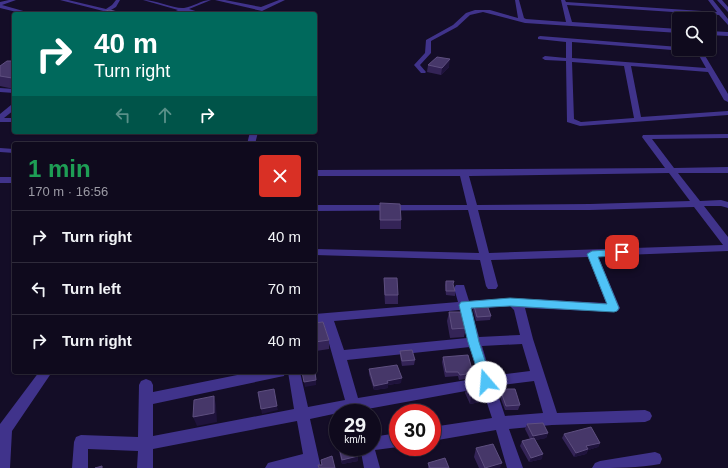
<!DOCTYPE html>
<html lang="en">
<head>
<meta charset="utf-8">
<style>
  body { margin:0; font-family:Arial,sans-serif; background:#1d182a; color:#f1f3f6; height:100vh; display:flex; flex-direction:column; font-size:15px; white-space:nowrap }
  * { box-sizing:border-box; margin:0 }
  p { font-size:13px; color:#9b9aa4 }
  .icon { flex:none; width:22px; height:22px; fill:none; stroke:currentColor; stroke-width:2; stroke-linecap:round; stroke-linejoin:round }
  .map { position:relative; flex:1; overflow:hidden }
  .side { position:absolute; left:12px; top:142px; width:305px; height:232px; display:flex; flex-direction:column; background:#0f0a1d; border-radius:4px; box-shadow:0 1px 3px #0004,0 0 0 1px #2f2b3b }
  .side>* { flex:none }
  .guide { position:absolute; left:12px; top:12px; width:305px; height:122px; border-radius:4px; box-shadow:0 1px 3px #0004,0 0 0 1px #2f2b3b; background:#00695c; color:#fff; overflow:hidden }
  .tools { position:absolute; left:672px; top:12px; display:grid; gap:8px }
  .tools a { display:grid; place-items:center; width:44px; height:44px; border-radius:4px; background:#0f0a1d; box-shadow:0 1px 3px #0004,0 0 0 1px #2f2b3b; font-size:20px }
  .speed { position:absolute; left:329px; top:404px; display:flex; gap:8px; font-size:20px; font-weight:700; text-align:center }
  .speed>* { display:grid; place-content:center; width:52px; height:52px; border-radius:50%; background:#0f0a1d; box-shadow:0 1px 3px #0004,0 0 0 1px #2f2b3b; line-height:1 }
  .speed small { font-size:10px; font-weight:400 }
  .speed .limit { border:6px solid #d22; background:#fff; color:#111 }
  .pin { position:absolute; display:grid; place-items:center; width:34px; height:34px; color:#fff; margin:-17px; border-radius:8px; box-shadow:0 2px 6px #0006 }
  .me { position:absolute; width:44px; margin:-22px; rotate:342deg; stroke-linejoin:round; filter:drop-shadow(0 0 3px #0008) }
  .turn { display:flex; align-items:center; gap:14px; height:84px; padding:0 16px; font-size:18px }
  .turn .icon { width:52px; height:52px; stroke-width:2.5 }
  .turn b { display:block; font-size:28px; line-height:34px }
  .lanes { display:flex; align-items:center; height:38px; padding:0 16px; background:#0003; justify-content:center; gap:20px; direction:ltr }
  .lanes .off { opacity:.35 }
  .round { display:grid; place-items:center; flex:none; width:42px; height:42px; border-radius:4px; background:#1d182a }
  .summary { display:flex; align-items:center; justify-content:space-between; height:68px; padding:0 16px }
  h1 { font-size:24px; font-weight:800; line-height:30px; color:#1e9e55 }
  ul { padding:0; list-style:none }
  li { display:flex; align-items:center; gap:12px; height:52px; padding:0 16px; border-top:1px solid #2f2b3b }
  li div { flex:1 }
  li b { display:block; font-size:15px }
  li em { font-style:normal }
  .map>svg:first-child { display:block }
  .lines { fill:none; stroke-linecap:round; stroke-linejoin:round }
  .minor { fill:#40338b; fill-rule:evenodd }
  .wall { fill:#342457 }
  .shaded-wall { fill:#1f133c }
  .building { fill:#463769; stroke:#5e4f80 }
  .route { fill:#4fc3f7; stroke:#337fa1 }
</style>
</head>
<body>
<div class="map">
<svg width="728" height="468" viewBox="0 0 728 468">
  <rect width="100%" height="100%" fill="#140d27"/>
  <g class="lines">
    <path class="minor" d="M9,0H16L2,5L34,14H25L0,8V2Z
      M60,0H68L106,9L112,5L116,0H120L116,7L111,10L125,14H115Z
      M143,0C156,0 174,9 184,8C193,7 201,0 211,0L189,9L205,14C198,14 192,12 185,11C180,11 175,14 169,14L178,10Z
      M215,0H225L261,7L279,0H285L262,11Z
      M515,0H519L524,18L526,19L566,22L561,0H565L566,2L717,12L708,0H713L728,19V25L719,15L567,5L572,22L679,29V33L525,23L483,12L470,15L457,27L431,41V53L420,65L426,72L425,73H421L414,65L425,53L426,40L453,25L466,13L475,10H490L518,18Z
      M717,0H722L728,7V12Z
      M709,31L728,32V36L709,35Z
      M540,36L679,47V49H701L728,94V102L724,100L708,72L631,66L641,117L728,111V115L580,126L567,122L566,61L545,60L542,58L545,56L566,58V42L538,39V37ZM572,42L697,52L706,68L572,58ZM572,62L624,66L634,118L581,122L574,119Z
      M0,88L14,89V93L0,92Z
      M11,105H14V110L4,118H14V122H0V114Z
      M250,132H258L255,144H247Z
      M728,134V138L652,139L674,168L728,167V173H678L700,201L721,200L728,202V208L721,206H704L728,237V251L598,256L620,308L618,311L614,312L525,308L533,339L557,413L645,410L650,412L652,416L650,420L645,422L552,425L509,429L523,468H507L496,430L432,441V427L492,418L482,388L362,410L363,413H338L310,419L321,468H265L268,463L303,454L297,421L153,449V468H137L138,451L88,449V468H72L74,442L76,437L81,435L138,437L139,385L141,381L146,379L151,381L153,385V392L252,372H285L284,376L279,377L153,404V436L294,409L288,372H300L308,407L345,400L323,322H315V314L458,302L454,288L456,285H464L469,301L510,298L606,303L588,257L491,260L498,286L496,289H488L486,286L480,260L315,255V249L479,253L468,210L315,211V205H467L460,176H315V170L665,168L642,137L643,135ZM669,173L690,201L590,204L477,205L469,176ZM694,207L723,245L489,253L478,210H590ZM510,306L514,310L520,335L479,337L471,309ZM460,310L467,338L344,350L334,321ZM522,344L530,371L491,376L482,346ZM470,347L479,378L358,398L347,360ZM534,381L543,413L505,416L495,386Z
      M0,148L14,149V153L0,152Z
      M0,177H14V183H0Z
      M39,372H52L12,431L10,468H0V424Z
      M398,433V447L375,450L380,468H364L360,447H372V437Z
      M655,452L660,454L662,459L660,464C640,468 614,468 592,468L595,463L600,461Z"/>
  </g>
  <path class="wall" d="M14,61V89L0,86V66Z
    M428,65L449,67L441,75L427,72Z
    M380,203L401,220V229H380Z
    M384,278L398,295V304H385L384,287Z
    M446,281L454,286L455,291V296L446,295L445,285Z
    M474,306L491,316L490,320L476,321L473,310Z
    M449,312L466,328L464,337L450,338L447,321Z
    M315,323L329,340V349L316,351Z
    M400,351L415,360L414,365L402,366L400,356Z
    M443,357L473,373L472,378L459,380L458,376L445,377L442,362Z
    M369,369L401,383L388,385V388L374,390L369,374Z
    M467,384L487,391L485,401L470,404L465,393Z
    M500,389L520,405L518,410H505L499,394Z
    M527,424L548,433L546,438L535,440L542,459L529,462L520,446L522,441L530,439L525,429Z
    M564,434L600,443L598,447L588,450L586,454L574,457L562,438Z
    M338,447H356L358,461L342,464Z
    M476,448L500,468H479L474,457Z
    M428,463L449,468H428Z"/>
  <path class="shaded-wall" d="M450,59L449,67L441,75L442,68Z
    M402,378L401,383L388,385V388L374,390V386L387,381Z
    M316,380V385L305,387L304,382Z
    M487,391L485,401L470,404L471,395Z
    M214,396L216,405L217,422L197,426L193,417Z
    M277,406L278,410L262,414L261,409Z
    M548,433L546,438L531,441L533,436Z
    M600,443L598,447L588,450L586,454L574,457L576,453L586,446Z
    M543,454L542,459L529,462L531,458Z
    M358,456V461L342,464V460Z
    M502,463L500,468H485Z"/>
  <path class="building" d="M109,10L127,14H97Z
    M437,57L450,59L442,68L428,65Z
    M7,61H14V77L12,78L0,76V66Z
    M380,203L400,204L401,220H380Z
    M384,278H397L398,295H385Z
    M446,281H454L453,284L455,291H446Z
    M487,305L491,316L477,317L474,306Z
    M449,312H462L466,328L452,329Z
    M323,322L329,340L315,342V323Z
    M412,350L415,360L402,361L400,351Z
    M468,355L473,373L460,375L458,372H446L443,357Z
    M397,365L402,378L387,381L388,383L374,386L369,369Z
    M302,372H315L316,380L304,382Z
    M483,381L487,391L471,395L467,384Z
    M274,389L277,406L261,409L258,392Z
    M500,389H515L520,405L506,406Z
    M214,396V413L193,417L194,400Z
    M427,407L429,413H416L415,410Z
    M543,423L548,433L533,436L527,424Z
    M591,427L600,443L586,446L588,449L576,453L564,434Z
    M534,438L543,454L531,458L522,441Z
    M493,444L502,463L485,468L476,448Z
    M339,447H356L358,456L342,460Z
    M332,456L335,468H319L318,465H322L321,460Z
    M445,458L449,468H430L428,463Z
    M102,466V468H95Z"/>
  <path class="route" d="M622,249L627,252L626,255L598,257L619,308L617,311L614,312L510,306L471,308L479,342L492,382L491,385L486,387L482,385L468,342L459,305L461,302L510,298L607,304L587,254L592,251Z"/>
</svg>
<div class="tools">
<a><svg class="icon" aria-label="search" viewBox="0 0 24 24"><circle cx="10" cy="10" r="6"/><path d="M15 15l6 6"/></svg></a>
</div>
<div class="speed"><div>29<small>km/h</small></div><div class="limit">30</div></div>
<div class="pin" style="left:622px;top:252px;background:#d93025"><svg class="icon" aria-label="arrive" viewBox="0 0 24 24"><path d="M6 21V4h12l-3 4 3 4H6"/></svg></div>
<svg class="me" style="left:486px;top:382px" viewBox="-20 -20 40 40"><circle r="19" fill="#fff"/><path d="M0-13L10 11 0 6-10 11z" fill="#4fc3f7"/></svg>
<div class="guide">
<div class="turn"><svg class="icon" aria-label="right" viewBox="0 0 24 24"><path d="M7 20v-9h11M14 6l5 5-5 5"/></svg><div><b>40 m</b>Turn right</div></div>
<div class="lanes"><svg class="icon off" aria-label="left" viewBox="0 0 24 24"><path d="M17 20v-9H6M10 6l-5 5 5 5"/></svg><svg class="icon off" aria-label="ahead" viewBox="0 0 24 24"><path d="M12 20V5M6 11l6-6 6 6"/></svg><svg class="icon" aria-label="right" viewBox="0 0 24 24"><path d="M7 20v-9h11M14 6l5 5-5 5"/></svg></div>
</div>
<section class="side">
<div class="summary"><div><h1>1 min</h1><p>170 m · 16:56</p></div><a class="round" style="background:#d93025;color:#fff"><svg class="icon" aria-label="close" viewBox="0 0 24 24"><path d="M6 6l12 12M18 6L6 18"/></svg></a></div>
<ul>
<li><svg class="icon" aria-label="right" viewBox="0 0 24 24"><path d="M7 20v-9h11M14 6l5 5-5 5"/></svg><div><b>Turn right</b></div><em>40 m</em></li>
<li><svg class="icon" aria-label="left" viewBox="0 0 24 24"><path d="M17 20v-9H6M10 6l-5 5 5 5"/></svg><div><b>Turn left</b></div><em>70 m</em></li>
<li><svg class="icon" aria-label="right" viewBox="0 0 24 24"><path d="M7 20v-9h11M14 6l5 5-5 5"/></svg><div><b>Turn right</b></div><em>40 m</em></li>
</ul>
</section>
</div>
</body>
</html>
